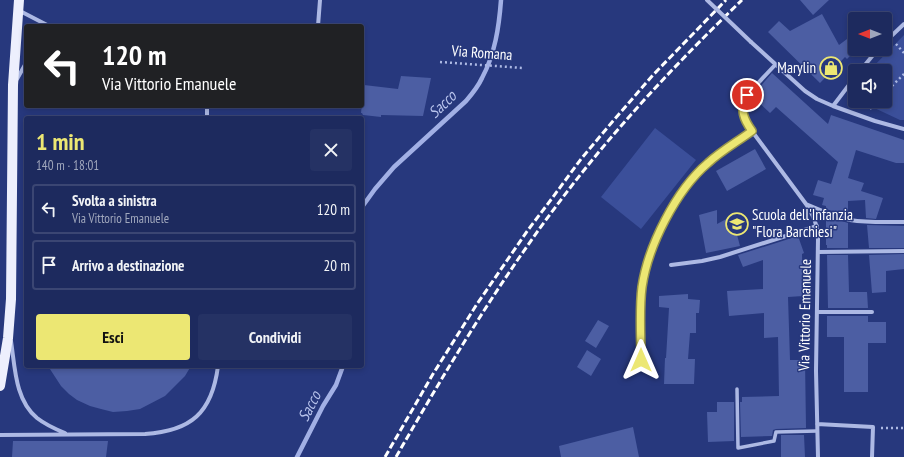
<!DOCTYPE html>
<html lang="it">
<head>
<meta charset="utf-8">
<style>
  body { margin:0; font-family:"PT Sans Narrow",sans-serif; background:#253264; color:#f1f3f6; height:100vh; display:flex; flex-direction:column; font-size:15px; white-space:nowrap }
  * { box-sizing:border-box; margin:0 }
  p { font-size:13px; color:#a0a7bc }
  .icon { flex:none; width:22px; height:22px; fill:none; stroke:currentColor; stroke-width:2; stroke-linecap:round; stroke-linejoin:round }
  .map { position:relative; flex:1; overflow:hidden }
  .drawer { position:absolute; left:24px; top:116px; width:340px; height:252px; display:flex; flex-direction:column; background:#1d2a5e; border-radius:4px; box-shadow:0 2px 6px #0003,0 0 0 1px #3b4673 }
  .drawer>* { flex:none }
  .guide { position:absolute; left:24px; top:24px; width:340px; height:84px; border-radius:4px; box-shadow:0 2px 6px #0003,0 0 0 1px #3b4673; background:#202124; color:#fff; overflow:hidden }
  .needle { width:26px; rotate:270deg }
  .tools { position:absolute; left:848px; top:12px; display:grid; gap:8px }
  .tools a { display:grid; place-items:center; width:44px; height:44px; border-radius:4px; background:#1d2a5e; box-shadow:0 2px 6px #0003,0 0 0 1px #3b4673; font-size:20px }
  .pin { position:absolute; display:grid; place-items:center; width:34px; height:34px; color:#fff; margin:-17px; border:2px solid #fff; border-radius:50%; box-shadow:0 1px 4px #0007 }
  .me { position:absolute; width:44px; margin:-22px; rotate:0deg; stroke-linejoin:round; filter:drop-shadow(0 0 3px #0008) }
  .turn { display:flex; align-items:center; gap:14px; height:84px; padding:0 12px; font-size:18px }
  .turn .icon { width:52px; height:52px; stroke-width:2.5 }
  .turn b { display:block; font-size:28px; line-height:34px }
  .round { display:grid; place-items:center; flex:none; width:42px; height:42px; border-radius:4px; background:#253264 }
  .overview { display:flex; align-items:center; justify-content:space-between; height:68px; padding:0 12px }
  h1 { font-size:24px; font-weight:800; line-height:30px; color:#ece773 }
  .action { display:flex; gap:8px; margin-top:auto; padding:8px 12px }
  .action a { flex:1; height:46px; border-radius:4px; background:#ece773; color:#111; font-size:16px; font-weight:800; line-height:46px; text-align:center }
  .action a+a { background:#253264; color:#f1f3f6 }
  ul { padding:0; list-style:none }
  li { display:flex; align-items:center; gap:12px; height:50px; margin:0 8px 6px; padding:0 4px; border:2px solid #3b4673; border-radius:4px }
  li div { flex:1 }
  li b { display:block; font-size:15px }
  li em { font-style:normal }
  .map>svg:first-child { display:block }
  .green { fill:#3b4f9a }
  .lines { fill:none; stroke-linecap:round; stroke-linejoin:round }
  .stream { stroke:#a2b0e5; stroke-width:4.5 }
  .building { fill:#4c5ea3 }
  .path { stroke:#adb9e4; stroke-width:2.5; stroke-dasharray:2 3; stroke-linecap:butt }
  .pedestrian { stroke:#adb9e4; stroke-width:3.5 }
  .minor { stroke:#adb9e4; stroke-width:4 }
  .primary { stroke:#edeffd; stroke-width:10 }
  .rail { stroke:#fff; stroke-width:3; stroke-dasharray:7 3; stroke-linecap:butt }
  .minor-bridge { stroke:#adb9e4; stroke-width:4 }
  .route-casing { stroke:#99964b; stroke-width:10 }
  .route { stroke:#ece773; stroke-width:7 }
  .labels { text-anchor:middle; stroke-width:3; stroke-linejoin:round; paint-order:stroke }
  .street-label { font-size:15px; fill:#fff; stroke:#27387d }
  .poi-label { font-size:15px; fill:#fff; stroke:#27387d; text-anchor:end }
  .water-label { font-size:16px; font-style:italic; fill:#b8c3ec; stroke:#27387d }
</style>
</head>
<body>
<div class="map">
<svg width="904" height="457" viewBox="0 0 904 457">
  <rect width="100%" height="100%" fill="#27387d"/>
  <path class="green" d="M904,35V120H900L868,105L867,101H885V71H869Z
    M655,128L696,160L641,229L601,197Z"/>
  <g class="lines">
    <path class="stream" d="M362,207L375,189L394,167L466,101C472,94 478,87 482,78C495,54 499,27 501,0
      M297,457L323,406L336,385L343,366"/>
  </g>
  <path class="building" d="M800,0H829L813,15Z
    M822,14L839,45L855,33V51L847,59L845,57L820,83L768,32L779,21L790,31Z
    M772,73L828,124L831,115L904,140V163H896L856,150L848,178L864,183L861,191L883,198L876,219L866,218L865,200L848,201V216L826,209V206L822,205L824,198L813,195L818,180L831,184L838,162L776,107L770,113L752,96Z
    M401,76L431,78L423,116L381,115V117L363,115L362,113H361L364,85L398,89Z
    M755,149L766,169L727,191L716,171Z
    M717,210V224L732,216L740,246L706,253L699,215Z
    M826,216L848,223V248H827V245H826Z
    M867,225L904,226V248H869Z
    M798,236L804,253L802,254L803,296L788,297L790,360H805L806,428L776,429L773,430L772,436L741,437L740,402H742V397L779,396L778,337L764,338V313L729,316L727,291L763,289V260L743,267L738,255Z
    M904,254V269L886,271V292L872,293L869,255Z
    M827,255H848L849,292H867L868,308H828Z
    M688,294V299L700,300L699,313H696V333H690L688,359H695L694,384H664L665,358H666L669,308L659,307V296Z
    M827,316H868V322H886V343H868V392H844V337H827Z
    M598,320L609,326L596,348L585,341Z
    M587,350L601,359L591,376L577,367Z
    M48,366H191L185,376L165,396L140,409L127,411L113,412L101,409L90,406L77,400L69,394L61,386Z
    M717,402H734V441L708,442L707,412H717Z
    M633,427L639,457H561L559,446Z
    M779,435H804L805,457H781V435Z
    M13,441H108L106,457H12Z"/>
  <g class="lines">
    <path class="path" d="M896,44L904,53
      M440,62L523,68
      M885,93L904,74
      M870,109L877,101
      M881,428H904"/>
    <path class="pedestrian" d="M737,389L738,448L774,441L776,432L817,431"/>
    <path class="minor" d="M20,11L49,26
      M318,26L320,0
      M751,42L805,91L817,99L833,106L875,121L904,129
      M885,42L904,24
      M775,65L747,95C741,104 742,114 746,123L806,204C813,215 818,225 818,239L816,371L818,457
      M860,71L878,49
      M17,79L26,63
      M833,106L855,77
      M207,118V106
      M806,204C820,210 835,217 850,220C868,223 886,222 904,222
      M818,252L904,251
      M671,265L702,261L720,257L817,226
      M817,312H872
      M11,341C15,367 15,400 37,418C46,425 55,429 65,433
      M641,360C641,346 641,332 641,318C641,307 641,297 642,287C648,247 674,195 703,167C718,153 736,143 752,131
      M817,424L873,427L872,457
      M0,435L145,434C191,431 212,413 218,366"/>
    <path class="primary" d="M0,386L8,338L11,299L13,85L19,0"/>
    <path class="rail" d="M385,457L433,374L477,304L528,230L553,197L581,159L613,121L653,75L726,0
      M396,457C454,356 515,255 589,164C636,106 688,52 742,0"/>
    <path class="minor-bridge" d="M707,0L751,42"/>
  </g>
  <g class="lines">
    <g class="route-casing">
      <path id="route" d="M641,360C641,337 639,310 642,287C648,246 676,190 708,163C721,151 737,142 752,131C744,120 739,109 747,95"/>
    </g>
    <use href="#route" class="route"/>
  </g>
  <defs>
    <g id="shop-ring" transform="scale(1.15)"><circle r="9.5" fill="#27387d" stroke="#ece773" stroke-width="1.5"/><path d="M-5-2.5h2.3a2.7 3.5 0 0 1 5.4 0H5L5.5 6h-11ZM-1.5-2.5h3a1.5 2.3 0 0 0-3 0Z" fill="#ece773"/></g>
    <g id="school-ring" transform="scale(1.15)"><circle r="9.5" fill="#27387d" stroke="#ece773" stroke-width="1.5"/><path d="M0-5L7-2L0 1L-7-2ZM-4 1L0 2.5L4 1V4Q0 6-4 4Z" fill="#ece773"/></g>
  </defs>
  <g fill-rule="evenodd">
    <use href="#shop-ring" x="831" y="68"/>
    <use href="#school-ring" x="737" y="224"/>
  </g>
  <g class="labels">
    <g class="street-label">
      <text transform="translate(482 53) rotate(4)" y="5">Via Romana</text>
      <text transform="translate(805 315) rotate(-89)" y="5">Via Vittorio Emanuele</text>
    </g>
    <g class="poi-label">
      <text x="816" y="73">Marylin</text>
      <text x="752" y="220" text-anchor="start">Scuola dell'Infanzia<tspan x="752" dy="17">"Flora Barchiesi"</tspan></text>
    </g>
    <g class="water-label">
      <text transform="translate(442 104) rotate(-44)" y="6">Sacco</text>
      <text transform="translate(309 406) rotate(-63)" y="6">Sacco</text>
    </g>
  </g>
</svg>
<div class="tools">
<a><svg class="needle" viewBox="-14 -14 28 28"><path d="M0-13l5 13h-10z" fill="#e53935"/><path d="M0 13l5-13h-10z" fill="#a0a7bc"/></svg></a>
<a><svg class="icon" aria-label="sound" viewBox="0 0 24 24"><path d="M4 9h4l5-4v14l-5-4H4zM17 9q2 3 0 6"/></svg></a>
</div>
<div class="pin" style="left:747px;top:95px;background:#d93025"><svg class="icon" aria-label="arrive" viewBox="0 0 24 24"><path d="M6 21V4h12l-3 4 3 4H6"/></svg></div>
<svg class="me" style="left:641px;top:360px" viewBox="-20 -20 40 40"><path d="M0-17L14 15 0 8-14 15z" fill="#ece773" stroke="#fff" stroke-width="4"/></svg>
<div class="guide">
<div class="turn"><svg class="icon" aria-label="left" viewBox="0 0 24 24"><path d="M17 20v-9H6M10 6l-5 5 5 5"/></svg><div><b>120 m</b>Via Vittorio Emanuele</div></div>
</div>
<section class="drawer">
<div class="overview"><div><h1>1 min</h1><p>140 m · 18:01</p></div><a class="round"><svg class="icon" aria-label="close" viewBox="0 0 24 24"><path d="M6 6l12 12M18 6L6 18"/></svg></a></div>
<ul>
<li><svg class="icon" aria-label="left" viewBox="0 0 24 24"><path d="M17 20v-9H6M10 6l-5 5 5 5"/></svg><div><b>Svolta a sinistra</b><p>Via Vittorio Emanuele</p></div><em>120 m</em></li>
<li><svg class="icon" aria-label="arrive" viewBox="0 0 24 24"><path d="M6 21V4h12l-3 4 3 4H6"/></svg><div><b>Arrivo a destinazione</b></div><em>20 m</em></li>
</ul>
<div class="action"><a>Esci</a><a>Condividi</a></div>
</section>
</div>
</body>
</html>
